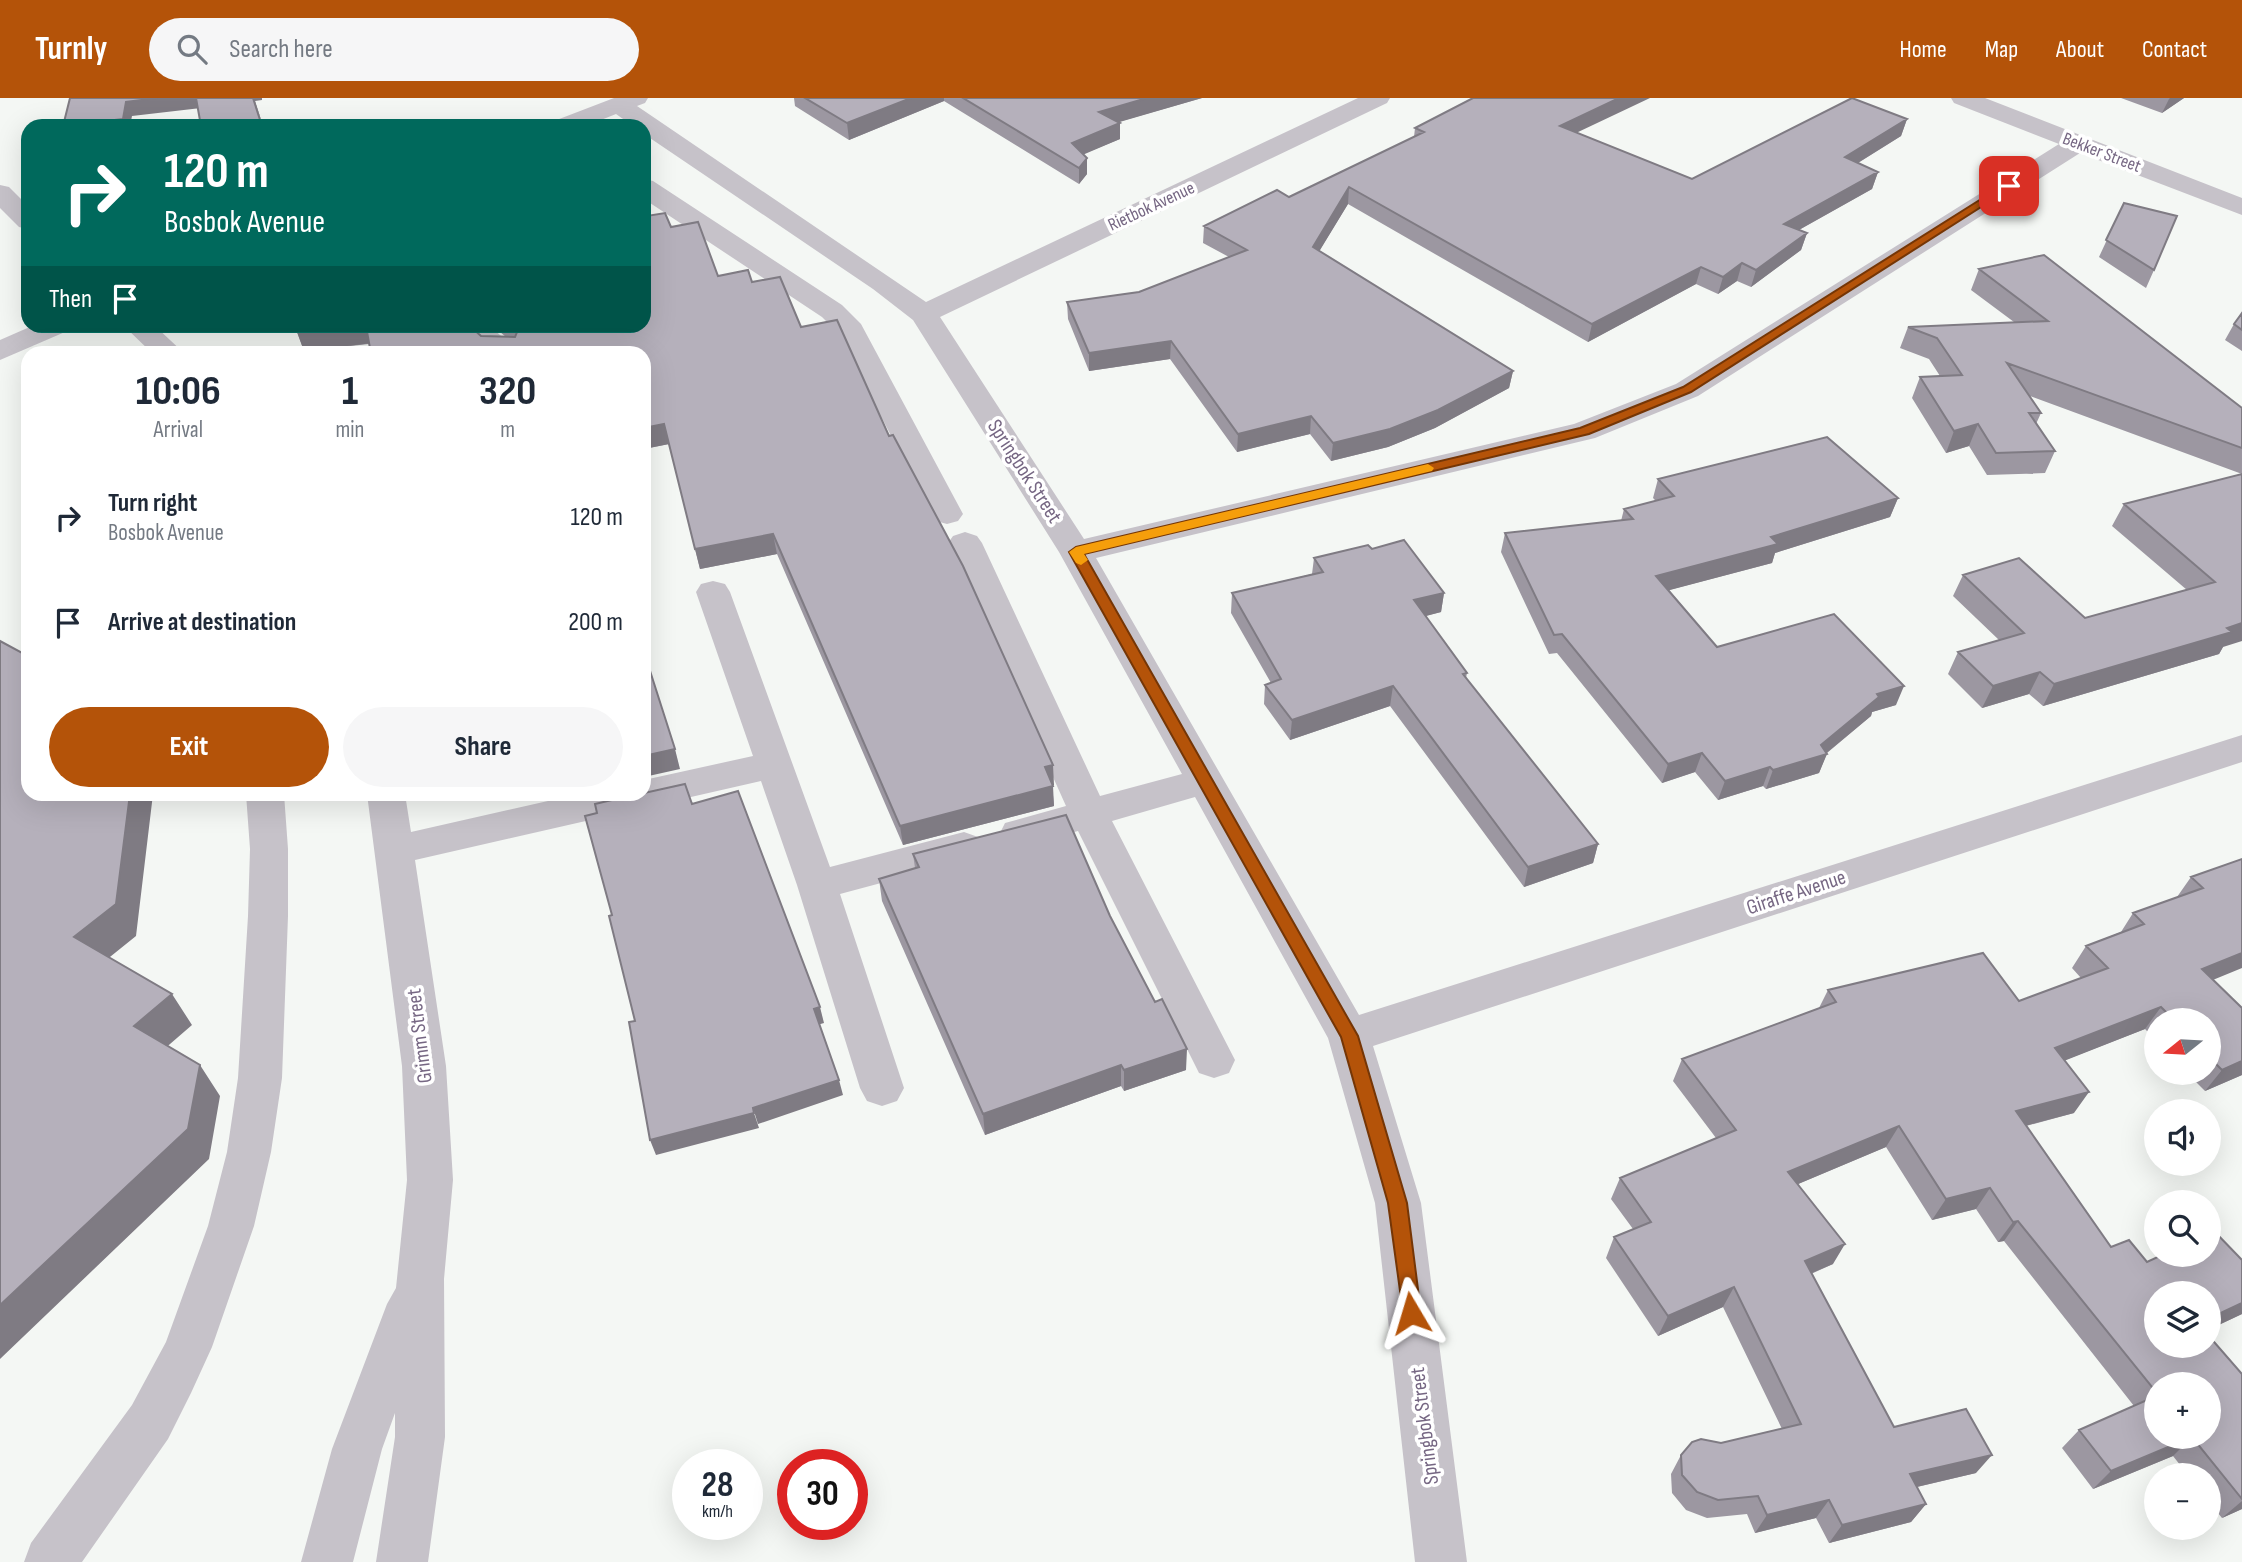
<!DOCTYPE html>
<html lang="en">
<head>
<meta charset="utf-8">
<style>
  body { margin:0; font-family:"Sofia Sans Condensed",sans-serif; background:#f6f6f7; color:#1f2937; height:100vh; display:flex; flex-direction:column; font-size:26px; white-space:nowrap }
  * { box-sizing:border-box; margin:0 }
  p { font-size:23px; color:#747a83 }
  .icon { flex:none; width:38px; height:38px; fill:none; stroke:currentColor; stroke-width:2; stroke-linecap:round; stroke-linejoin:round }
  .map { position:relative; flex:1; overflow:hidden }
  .details { position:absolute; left:21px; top:248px; width:630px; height:455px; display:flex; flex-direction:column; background:#fff; border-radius:21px; box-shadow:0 7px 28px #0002 }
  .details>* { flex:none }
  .hud { position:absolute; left:21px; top:21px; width:630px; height:214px; border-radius:21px; box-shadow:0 7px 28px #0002; background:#00695c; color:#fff; overflow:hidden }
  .needle { width:46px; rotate:252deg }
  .buttons { position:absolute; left:2144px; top:910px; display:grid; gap:14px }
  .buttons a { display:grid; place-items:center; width:77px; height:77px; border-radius:50%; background:#fff; box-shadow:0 7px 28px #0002; font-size:35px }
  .speed { position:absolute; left:672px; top:1351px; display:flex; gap:14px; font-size:35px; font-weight:700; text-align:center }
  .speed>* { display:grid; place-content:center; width:91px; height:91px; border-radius:50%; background:#fff; box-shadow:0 7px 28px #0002; line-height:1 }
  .speed small { font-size:18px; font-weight:400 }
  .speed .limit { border:10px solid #d22; background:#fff; color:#111 }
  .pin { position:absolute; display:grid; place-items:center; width:60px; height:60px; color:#fff; margin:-30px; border-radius:14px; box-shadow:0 4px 10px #0006 }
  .me { position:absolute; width:77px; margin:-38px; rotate:353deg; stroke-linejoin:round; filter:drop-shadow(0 0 5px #0008) }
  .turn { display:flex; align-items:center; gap:24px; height:147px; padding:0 28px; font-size:32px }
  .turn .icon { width:91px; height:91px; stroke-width:2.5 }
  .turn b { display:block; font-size:49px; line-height:60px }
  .then { display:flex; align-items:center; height:66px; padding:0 28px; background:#0003; gap:14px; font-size:26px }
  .eta { display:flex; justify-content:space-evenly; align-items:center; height:119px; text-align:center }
  .eta b { font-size:42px; font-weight:700; line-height:49px }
  .cta { display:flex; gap:14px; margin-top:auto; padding:14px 28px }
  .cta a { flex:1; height:80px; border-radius:42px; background:#b45309; color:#fff; font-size:28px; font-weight:700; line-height:80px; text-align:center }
  .cta a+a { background:#f6f6f7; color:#1f2937 }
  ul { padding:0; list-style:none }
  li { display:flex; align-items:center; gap:21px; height:105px; padding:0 28px }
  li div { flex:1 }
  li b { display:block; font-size:26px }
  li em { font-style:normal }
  header { display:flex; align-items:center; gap:42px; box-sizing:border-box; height:98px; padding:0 35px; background:#b45309; color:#fff }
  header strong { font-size:33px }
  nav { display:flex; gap:38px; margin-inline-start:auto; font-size:24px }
  .search { width:490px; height:63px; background:#f6f6f7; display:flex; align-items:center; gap:18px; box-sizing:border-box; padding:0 24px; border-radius:38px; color:#747a83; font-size:26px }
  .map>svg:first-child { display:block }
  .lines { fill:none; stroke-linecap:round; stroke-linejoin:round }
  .minor { fill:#c6c2c9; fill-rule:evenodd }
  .wall { fill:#9c97a1; fill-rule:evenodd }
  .shaded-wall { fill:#7f7b83 }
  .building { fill:#b5b0bb; stroke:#7f7b83; stroke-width:2 }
  .route { fill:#b45309; stroke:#753606; stroke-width:2 }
  .slow { fill:#f59e0b }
  .labels { text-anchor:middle; stroke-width:7; stroke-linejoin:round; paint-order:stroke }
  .far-street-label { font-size:18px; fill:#766783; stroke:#fff }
  .street-label { font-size:21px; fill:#766783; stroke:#fff }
</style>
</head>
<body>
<header>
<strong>Turnly</strong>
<div class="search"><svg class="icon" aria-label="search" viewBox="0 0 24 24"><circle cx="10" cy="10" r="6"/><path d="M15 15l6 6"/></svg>Search here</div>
<nav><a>Home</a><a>Map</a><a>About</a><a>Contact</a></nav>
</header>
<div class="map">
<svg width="2242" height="1464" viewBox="0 0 2242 1464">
  <rect width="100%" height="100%" fill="#f4f7f4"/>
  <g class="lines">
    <path class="minor" d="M614,0H648L645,5L637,8L926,204L1358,0H1390L1387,5L940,219L1084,441L1574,326L1676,286L2059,46L1954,5L1951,0H1985L2242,100V117L2080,55L1698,298L1595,340L1096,460L1359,917L2242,637V664L1373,948L1421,1105L1467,1464H1415L1375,1105L1328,940L1195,699L1112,723L1235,962L1229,975L1214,980L1199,975L1078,733L1019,749L1005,745L1000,735L1005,725L1066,708L948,445L953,438L965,434L977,438L982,445L1100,698L1182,676L1059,454L913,222L873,191L644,36V28H633L616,16L586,28H550L554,23Z
      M644,81L653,83L842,207L861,226L963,416L958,423L947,426L936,423L931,416L839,236L822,219L644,101Z
      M0,87L9,89L28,108V131L19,129L0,110Z
      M32,228H69L65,234L0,262V242Z
      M124,228H155L185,256H153Z
      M459,228H490L521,256H489Z
      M713,483L725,486L730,494L830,769L964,734L978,739L983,749L978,759L840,796L904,990L897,1003L882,1008L867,1003L860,990L797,787L761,683L415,762L446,968L453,1082L444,1181L445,1339L428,1464H376L395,1339V1315L382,1351L353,1464H301L332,1351L387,1206L396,1190L407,1082L402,968L367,696H405L411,734L579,696H644V682L753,658L696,494L701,486Z
      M246,696H284L288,751V818L282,980L271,1054L254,1128L212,1249L191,1295L168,1341L82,1464H24L31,1445L132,1307L166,1244L208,1128L227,1054L238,980L248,818L250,751Z"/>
  </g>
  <path class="wall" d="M794,0H1202L1118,24L1120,25V41L1083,56L1087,76L1079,86L944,3L849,42L795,8Z
    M2121,0H2184L2162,15Z
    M1907,21L1901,38L1858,65L1878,74L1872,91L1799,132L1807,135L1801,152L1751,189L1737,183L1718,196L1696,186L1588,244L1348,106L1319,153L1513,273L1509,290L1435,330L1388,349L1331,363L1310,336L1237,354L1170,261L1089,273L1068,221L1067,204L1139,194L1229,159L1203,145L1204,128L1289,99L1414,39L1415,30L1577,35L1692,81Z
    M2124,105L2154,172L2146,190L2099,159Z
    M647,118L671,129L718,178L752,184L801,229L889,338L1054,687H1052L1054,708L903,747L777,456L700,471L669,346L644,351V256L369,246L304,253L297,234L506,239L493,228H644Z
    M1979,171L2242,310V376L2030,298L2041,315L2036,326L2055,353L2045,375L1987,377L1969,348L1946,355L1912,300L1920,279L1940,278L1929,261L1900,250L1908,229L2014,224L1971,192Z
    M2242,215V253L2225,242L2234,226Z
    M2242,376L2223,549L2219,556L2043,608L2029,596L1982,610L1948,576L1958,554L1999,542L1953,498L1963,477L2085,520L2187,492L2112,428L2124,406Z
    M1658,381L1898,400L1890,419L1775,455L1772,465L1669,492L1717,549L1896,607L1872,614L1871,618L1827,655L1819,675L1766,691L1763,688L1718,702L1695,674L1662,685L1557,555L1549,556L1501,454L1505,435L1621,423L1624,411L1656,403L1653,400Z
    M1372,451L1444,495L1441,514L1425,518L1467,575L1466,580L1598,746L1593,765L1524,789L1390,608L1290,642L1264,606L1265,587L1271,585L1231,515L1232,495L1312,476L1314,460Z
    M913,756L1186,972L1124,993L1121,988L985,1037L882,803L879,781L915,770Z
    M2242,761L2213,882L2242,977L2205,993L2187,975H2208V922H2156V942L2145,931L2065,962L2074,1015L2026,1028L2111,1149L2147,1164L2242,1162V1216L2208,1232L2156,1195L2242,1276V1411L2222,1420L2208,1403V1377H2188L2173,1358L2093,1391L2062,1350L2079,1332L2134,1308L2004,1143L1998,1144L1976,1111L1932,1122L1886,1049L1798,1086L1833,1166L1811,1176L1894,1329L1976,1375L1917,1389L1926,1406L1911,1424L1829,1445L1816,1420L1755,1435L1747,1416L1707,1420L1686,1412L1672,1395L1671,1376L1681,1357L1721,1345L1782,1331L1723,1209L1658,1238L1606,1160L1614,1139L1633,1131L1611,1101L1620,1080L1716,1040L1673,983L1682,961L1819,910L1828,892L2019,903L2081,880L2072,870L2086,848L2121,834L2133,815L2177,799L2191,779ZM2156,1286L2208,1339H2156Z"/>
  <path class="shaded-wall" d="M157,0H197L201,10L132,18L130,28H64L126,4Z
    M253,0H262V2L255,3L263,28Z
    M911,0H944V3L849,42L847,25Z
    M1147,0H1202L1099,30V14Z
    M1619,0H1650L1557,44L1560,28Z
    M2170,0H2184L2162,15L2169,1Z
    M1907,21L1901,38L1840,76L1845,59Z
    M1120,25V41L1073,61L1072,45Z
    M1087,60V76L1079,86V70Z
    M1878,74L1872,91L1779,143L1784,126Z
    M1349,89L1348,106L1311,167L1313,149Z
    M1807,135L1801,152L1751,189L1756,172Z
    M1742,165L1737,183L1718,196L1723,179Z
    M1701,169L1696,186L1588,244L1592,226Z
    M351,228H367L373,245L304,253L297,234Z
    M1171,243L1170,261L1089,273V255Z
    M1513,273L1509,290L1435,330L1388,349L1331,363L1333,345Z
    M1311,318L1310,336L1237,354L1238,336Z
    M664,326L669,346L644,351V330Z
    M1978,326L1969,348L1946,355L1954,333Z
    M1898,400L1890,419L1775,455L1772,465L1651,497L1656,478L1771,439Z
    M773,436L777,456L700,471L695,451Z
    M1444,495L1441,514L1411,522L1414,502Z
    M2242,525V543L2223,549L2219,556L2043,608L2054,586Z
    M2040,574L2029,596L1982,610L1993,588Z
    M1393,588L1390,608L1290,642L1292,622Z
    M1904,588L1896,607L1872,614L1871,618L1824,657L1827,656L1819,675L1766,691L1773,672L1821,647L1877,596Z
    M675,651L680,671L644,679V658Z
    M1702,655L1695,674L1662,685L1668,666Z
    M1053,667L1054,687L1045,689V669Z
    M1770,669L1763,688L1718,702L1725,683Z
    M1053,688L1054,708L903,747L900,728Z
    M130,696H153L136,838L95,871L74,839Z
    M1598,746L1593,765L1524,789L1528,769Z
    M2242,855V870L2186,893L2202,871Z
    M172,896L192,927L155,959L134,928Z
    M820,909L824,925L817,927L814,911Z
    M2161,909L2145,931L2041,972L2055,950Z
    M1187,951L1186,972L1124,993V972Z
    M2242,963V977L2205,993L2222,972Z
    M200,967L220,998L209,1061L0,1261V1207Z
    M1121,967V988L985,1037L983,1016Z
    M839,982L843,997L758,1026L753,1010Z
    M2089,994L2074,1015L2002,1034L2016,1013Z
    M754,1015L759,1030L656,1057L650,1042Z
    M1899,1028L1886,1049L1777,1095L1788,1074Z
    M1990,1090L1976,1111L1932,1122L1946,1101Z
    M2018,1123L2004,1143L1998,1144L2013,1124Z
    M1845,1146L1833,1166L1793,1183L1805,1163Z
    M1734,1189L1723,1209L1658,1238L1668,1218Z
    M2242,1205V1216L2208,1232V1221Z
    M2192,1339L2173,1358L2093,1391L2111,1373Z
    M1992,1357L1976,1375L1895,1394L1910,1376Z
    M1829,1402L1816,1420L1755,1435L1767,1417Z
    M2242,1403V1411L2222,1420Z
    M1926,1406L1911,1424L1829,1445L1842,1427Z"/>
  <path class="building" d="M70,0H157L126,4L123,21L63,28Z
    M196,0H253L262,28H201Z
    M805,0H911L847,25Z
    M963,0H1147L1099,14L1120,25L1072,45L1087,60L1079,70Z
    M1473,0H1619L1560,28L1692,81L1852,0L1907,21L1845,59L1878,74L1784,126L1807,135L1756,172L1742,165L1723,179L1701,169L1592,226L1349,89L1313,149L1513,273L1438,312L1390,331L1333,345L1311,318L1238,336L1171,243L1089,255L1067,204L1139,194L1247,152L1204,128L1277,92L1289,99L1424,34L1415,30Z
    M2124,105L2177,118L2154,172L2106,142Z
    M644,111L647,118L665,115L671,129L698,124L718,178L748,172L752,184L780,179L801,229L837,222L889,338L893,337L963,468L1053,667L1045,669L1053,688L900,728L773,436L695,451L664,326L644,330V256H371L366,228H470L481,238L515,239L517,234L509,228H644Z
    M2044,157L2242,310V350L2007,265L2041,315H2029L2055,353L1996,355L1978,326L1954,333L1920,279L1962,277L1937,240L1908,229L2048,223L1979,171Z
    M2242,215V232L2234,226Z
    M296,228H351L297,234Z
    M1827,339L1898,400L1771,439L1778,446L1656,478L1717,549L1834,516L1904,588L1877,596L1879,599L1821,647L1827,656L1773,672L1770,669L1725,683L1702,655L1668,666L1562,536L1554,537L1505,435L1633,421L1624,411L1674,398L1658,381Z
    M2242,376V525L2227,530L2232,534L2054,586L2040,574L1993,588L1958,554L2024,535L1963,477L2019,460L2085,520L2215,484L2124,406Z
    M1404,442L1444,495L1414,502L1467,575L1463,576L1598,746L1528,769L1393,588L1292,622L1265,587L1281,581L1232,495L1323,474L1314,460L1368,447L1372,451Z
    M0,543L28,558V696H130L116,806L74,839L172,896L134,928L200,967L188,1031L0,1207Z
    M644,554L675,651L644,658Z
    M685,686L692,706L738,693L820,909L814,911L839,982L753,1010L754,1015L650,1042L629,924L635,923L609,818L612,817L585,718L597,715L595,706L637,696H644V695Z
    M1066,717L1110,818L1155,904L1162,901L1187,951L1124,972L1121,967L983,1016L879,781L919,769L913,756Z
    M2242,761V855L2202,871L2242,910V963L2222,972L2208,958V922H2174L2161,909L2055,950L2089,994L2016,1013L2111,1149L2129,1142L2147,1164L2162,1157H2208V1135L2214,1133L2242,1162V1205L2208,1221V1195H2156V1248H2208V1237L2242,1276V1401L2192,1339L2111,1373L2079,1332L2156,1298V1339H2208V1286H2156V1294L2018,1123L2013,1124L1990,1090L1946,1101L1899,1028L1788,1074L1845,1146L1805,1163L1894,1329L1966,1311L1992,1357L1910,1376L1926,1406L1842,1427L1829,1402L1767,1417L1758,1398L1718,1402L1697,1394L1682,1377L1681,1357L1692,1344L1701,1341L1721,1345L1801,1326L1734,1189L1668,1218L1614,1139L1651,1124L1620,1080L1736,1032L1682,961L1836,904L1828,892L1983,855L2019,903L2108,870L2086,848L2144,826L2133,815L2203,790L2191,779Z"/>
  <path class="route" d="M2005,86L2014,88L1691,294L1589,336L1084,456L1358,938L1407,1105L1421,1215L1418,1222L1411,1224L1404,1222L1388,1105L1341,939L1069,454L1076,449L1580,330L1683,289Z"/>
  <path class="slow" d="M1428,366L1434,370L1432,373L1084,456L1088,462L1081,467L1076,465L1069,454L1076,449Z"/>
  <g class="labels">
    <g class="far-street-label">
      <text transform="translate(2102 54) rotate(21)" y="6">Bekker Street</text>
      <text transform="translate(1151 108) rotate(-25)" y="6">Rietbok Avenue</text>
    </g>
    <g class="street-label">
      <text transform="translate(1025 373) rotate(57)" y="7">Springbok Street</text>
      <text transform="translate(1796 794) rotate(-18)" y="7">Giraffe Avenue</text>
      <text transform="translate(419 938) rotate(-97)" y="7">Grimm Street</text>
      <text transform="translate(1424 1328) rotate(-97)" y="7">Springbok Street</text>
    </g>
  </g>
</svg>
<div class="buttons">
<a><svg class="needle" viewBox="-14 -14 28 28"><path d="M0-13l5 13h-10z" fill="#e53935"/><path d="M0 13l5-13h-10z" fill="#747a83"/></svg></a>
<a><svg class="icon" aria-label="sound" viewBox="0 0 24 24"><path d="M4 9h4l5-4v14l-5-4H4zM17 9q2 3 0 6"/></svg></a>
<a><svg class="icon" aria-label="search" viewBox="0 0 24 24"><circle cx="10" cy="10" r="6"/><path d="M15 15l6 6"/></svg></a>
<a><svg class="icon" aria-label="layers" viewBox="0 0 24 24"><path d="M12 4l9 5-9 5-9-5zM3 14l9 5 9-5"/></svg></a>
<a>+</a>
<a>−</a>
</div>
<div class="speed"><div>28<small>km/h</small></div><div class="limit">30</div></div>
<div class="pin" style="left:2009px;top:88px;background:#d93025"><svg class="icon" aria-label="arrive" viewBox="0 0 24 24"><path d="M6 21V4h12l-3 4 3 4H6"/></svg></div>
<svg class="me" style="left:1411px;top:1215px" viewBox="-20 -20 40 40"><path d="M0-17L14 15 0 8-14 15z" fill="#b45309" stroke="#fff" stroke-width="4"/></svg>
<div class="hud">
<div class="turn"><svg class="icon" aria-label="right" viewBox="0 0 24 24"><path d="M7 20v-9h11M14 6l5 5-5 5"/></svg><div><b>120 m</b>Bosbok Avenue</div></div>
<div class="then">Then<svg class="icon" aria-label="arrive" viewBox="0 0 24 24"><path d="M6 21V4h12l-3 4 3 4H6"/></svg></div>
</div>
<section class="details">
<div class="eta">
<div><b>10:06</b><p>Arrival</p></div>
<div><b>1</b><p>min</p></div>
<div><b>320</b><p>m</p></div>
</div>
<ul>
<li><svg class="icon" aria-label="right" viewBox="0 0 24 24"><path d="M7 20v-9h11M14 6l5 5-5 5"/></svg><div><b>Turn right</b><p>Bosbok Avenue</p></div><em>120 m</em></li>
<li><svg class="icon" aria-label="arrive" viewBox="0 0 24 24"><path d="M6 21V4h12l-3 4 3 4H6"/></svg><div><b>Arrive at destination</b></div><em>200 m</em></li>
</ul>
<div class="cta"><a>Exit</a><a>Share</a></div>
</section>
</div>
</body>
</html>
